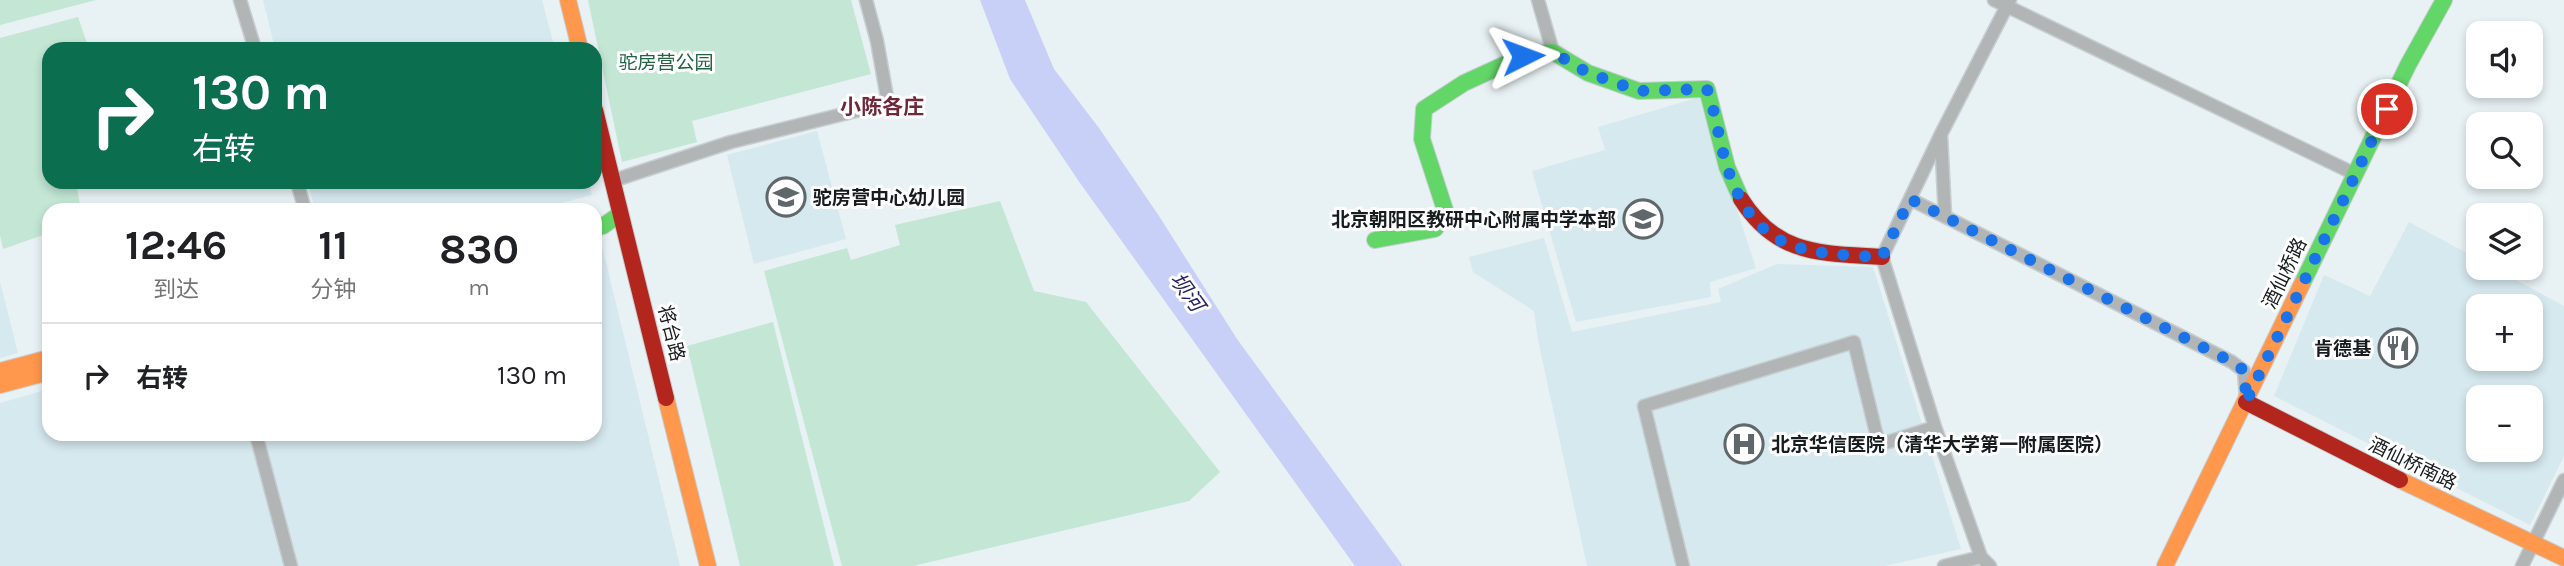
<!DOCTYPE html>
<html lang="zh">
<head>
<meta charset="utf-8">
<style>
  body { margin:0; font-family:Karla,"Noto Sans SC",sans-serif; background:#f6f6f6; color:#202124; height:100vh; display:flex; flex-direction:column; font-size:26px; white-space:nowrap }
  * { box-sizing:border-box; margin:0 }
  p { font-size:23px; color:#757577 }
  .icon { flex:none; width:38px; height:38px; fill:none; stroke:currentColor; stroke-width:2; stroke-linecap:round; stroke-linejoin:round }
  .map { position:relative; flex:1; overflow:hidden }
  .details { position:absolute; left:42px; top:203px; width:560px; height:238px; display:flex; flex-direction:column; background:#fff; border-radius:21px; box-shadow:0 4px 10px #0003 }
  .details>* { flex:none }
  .banner { position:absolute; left:42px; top:42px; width:560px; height:147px; border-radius:21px; box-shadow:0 4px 10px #0003; background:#0b6e4f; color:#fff; overflow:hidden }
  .controls { position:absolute; left:2466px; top:21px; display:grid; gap:14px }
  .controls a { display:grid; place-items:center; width:77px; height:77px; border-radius:14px; background:#fff; box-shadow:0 4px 10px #0003; font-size:35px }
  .pin { position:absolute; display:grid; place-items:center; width:60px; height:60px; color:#fff; margin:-30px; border:4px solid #fff; border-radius:50%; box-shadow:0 2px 7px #0007 }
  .me { position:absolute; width:77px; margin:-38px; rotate:87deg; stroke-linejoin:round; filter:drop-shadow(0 0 5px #0008) }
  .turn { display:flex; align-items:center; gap:24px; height:147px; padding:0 35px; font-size:32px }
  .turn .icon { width:91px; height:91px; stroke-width:2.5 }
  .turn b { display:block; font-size:49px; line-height:60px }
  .eta { display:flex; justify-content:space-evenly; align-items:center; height:119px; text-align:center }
  .eta b { font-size:42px; font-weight:700; line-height:49px }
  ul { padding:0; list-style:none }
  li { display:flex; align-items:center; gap:21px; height:105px; padding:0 35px; border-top:2px solid #e0e0e0 }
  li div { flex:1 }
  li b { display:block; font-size:26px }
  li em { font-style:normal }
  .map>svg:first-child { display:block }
  .built { fill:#d6e9ef; fill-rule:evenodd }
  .green { fill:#c3e6d5 }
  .water { fill:#c9d0f7 }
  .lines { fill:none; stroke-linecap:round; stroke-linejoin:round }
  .street-casing { stroke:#c7ced1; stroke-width:15 }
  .fast-casing { stroke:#c7ced1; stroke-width:18 }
  .slow-casing { stroke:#c7ced1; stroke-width:18 }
  .jam-casing { stroke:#c7ced1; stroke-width:18 }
  .street { stroke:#b2b5b5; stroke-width:12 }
  .fast { stroke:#63d668; stroke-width:16 }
  .slow { stroke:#ff974d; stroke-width:16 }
  .jam { stroke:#b3261e; stroke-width:16 }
  .route { stroke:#1a73e8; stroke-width:12; stroke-dasharray:0 21.6 }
  .labels { text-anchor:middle; stroke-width:6; stroke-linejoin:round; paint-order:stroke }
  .park-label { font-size:19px; fill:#216343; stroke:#fefefe }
  .poi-label { font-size:19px; font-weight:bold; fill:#171d1f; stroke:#fefefe; text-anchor:start }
  .street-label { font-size:19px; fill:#171d1f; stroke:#fefefe }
  .neighbourhood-label { font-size:21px; font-weight:bold; fill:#6e2838; stroke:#fefefe }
  .water-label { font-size:21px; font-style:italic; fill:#252361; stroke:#fefefe }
</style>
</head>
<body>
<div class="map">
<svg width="2564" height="566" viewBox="0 0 2564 566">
  <rect width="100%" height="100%" fill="#e8f1f4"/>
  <path class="built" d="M263,0H542L555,49H275Z
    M1700,97L1756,268L1710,282L1711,297L1576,322L1532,171L1605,150L1598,127Z
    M817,131L846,239L754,264L727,155Z
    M308,182H589L592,195L534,210H315Z
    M2409,222L2478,259V268H2494L2564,306V456L2530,525L2274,396L2324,275L2370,296ZM2530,306V359H2478V306ZM2530,397V450H2478V397Z
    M600,238L680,566H0V403L49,389V434H595V239Z
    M1544,238L1572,332L1721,302L1718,289L1777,264L1873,267L1961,549L1884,566H1587L1538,340L1534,311L1473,272L1469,257Z
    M0,282L18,353L0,358Z"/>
  <path class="green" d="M0,0H96L0,25Z
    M588,0H851L871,74L692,121L697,142L622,162Z
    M78,17L89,49H49V182H76L81,210H49V233L3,249L0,235V38Z
    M1000,201L1034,291L1086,302L1220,472L1189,501L913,566H842L764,271L847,248L851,260L900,245L895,225Z
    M773,322L834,566H740L687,346Z"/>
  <path class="water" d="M980,0H1025L1054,69L1099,128L1159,216L1237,339L1403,566H1355L1080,183L1010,79Z"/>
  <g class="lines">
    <g class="street-casing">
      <path id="street" d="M240,0L255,49
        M1538,0L1553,52
        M1994,0L2355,174
        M1941,136L1945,216
        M612,181L731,142L888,103L877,41L866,0
        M297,182L305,210
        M1910,199L2232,362L2244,371L2246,398
        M256,434L291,566
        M1683,566L1644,406L1854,342L1879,445L1935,427
        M1944,566L1981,557
        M1990,566L1981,557L1935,427L1882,257L1941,134L2010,0
        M2522,566L2564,480"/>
    </g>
    <g class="fast-casing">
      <path id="fast" d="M595,228L603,226L620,214
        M1375,240L1435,229L1446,213L1422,139L1424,109L1464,83L1523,56L1553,52L1588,73L1639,91L1707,89L1727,167L1741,199
        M2302,284L2408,65L2444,0"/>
    </g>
    <g class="slow-casing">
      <path id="slow" d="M568,0L580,49
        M0,371L49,358
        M0,385L49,372
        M666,398L708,566
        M2400,480L2564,558
        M2165,566L2302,284"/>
    </g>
    <g class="jam-casing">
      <path id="jam" d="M595,110L666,398
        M1741,199C1777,256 1821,253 1882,257
        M2246,402L2400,480"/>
    </g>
    <use href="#street" class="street"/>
    <use href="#fast" class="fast"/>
    <use href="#slow" class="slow"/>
    <use href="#jam" class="jam"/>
  </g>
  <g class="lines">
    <path class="route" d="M1523,56L1553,52L1588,73L1639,91L1707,89C1716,114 1719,141 1727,167C1756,253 1802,253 1882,257L1910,199L2232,362L2245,371L2246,402L2387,109"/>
  </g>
  <defs>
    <g id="school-ring" transform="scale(2.0125)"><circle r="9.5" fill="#fefefe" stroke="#60676a" stroke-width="1.5"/><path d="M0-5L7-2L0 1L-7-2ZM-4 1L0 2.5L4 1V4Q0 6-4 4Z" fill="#60676a"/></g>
    <g id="restaurant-ring" transform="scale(2.0125)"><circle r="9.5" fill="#fefefe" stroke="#60676a" stroke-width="1.5"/><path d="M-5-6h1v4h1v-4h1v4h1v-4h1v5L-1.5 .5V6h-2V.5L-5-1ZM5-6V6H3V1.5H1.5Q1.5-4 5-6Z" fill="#60676a"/></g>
    <g id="hospital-ring" transform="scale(2.0125)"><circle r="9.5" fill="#fefefe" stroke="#60676a" stroke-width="1.5"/><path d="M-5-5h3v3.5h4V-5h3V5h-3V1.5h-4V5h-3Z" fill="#60676a"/></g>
  </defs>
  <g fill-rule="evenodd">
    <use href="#school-ring" x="786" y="197"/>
    <use href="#school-ring" x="1643" y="219"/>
    <use href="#restaurant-ring" x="2398" y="348"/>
    <use href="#hospital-ring" x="1744" y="444"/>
  </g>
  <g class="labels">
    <g class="park-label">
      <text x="666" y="69">驼房营公园</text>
    </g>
    <g class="poi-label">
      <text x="813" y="204">驼房营中心幼儿园</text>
      <text x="1616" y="226" text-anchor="end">北京朝阳区教研中心附属中学本部</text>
      <text x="2371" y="355" text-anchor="end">肯德基</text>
      <text x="1771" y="451">北京华信医院（清华大学第一附属医院）</text>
    </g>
    <g class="street-label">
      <text transform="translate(2284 273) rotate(-64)" y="7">酒仙桥路</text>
      <text transform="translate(672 333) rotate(76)" y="7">将台路</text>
      <text transform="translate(2413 463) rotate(26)" y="7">酒仙桥南路</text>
    </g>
    <g class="neighbourhood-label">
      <text x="882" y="114">小陈各庄</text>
    </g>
    <g class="water-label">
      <text transform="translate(1187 292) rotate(54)" y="7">坝河</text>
    </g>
  </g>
</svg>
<div class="controls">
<a><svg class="icon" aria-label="sound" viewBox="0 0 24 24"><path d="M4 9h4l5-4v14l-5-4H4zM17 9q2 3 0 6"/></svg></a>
<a><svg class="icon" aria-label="search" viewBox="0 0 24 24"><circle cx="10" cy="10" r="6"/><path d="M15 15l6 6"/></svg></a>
<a><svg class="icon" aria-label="layers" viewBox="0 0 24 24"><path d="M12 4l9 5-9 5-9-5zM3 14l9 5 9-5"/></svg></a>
<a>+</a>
<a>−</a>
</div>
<div class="pin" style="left:2387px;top:109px;background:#d93025"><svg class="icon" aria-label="arrive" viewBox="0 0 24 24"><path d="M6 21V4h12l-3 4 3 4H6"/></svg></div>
<svg class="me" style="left:1523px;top:56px" viewBox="-20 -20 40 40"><path d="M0-17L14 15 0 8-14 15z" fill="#1a73e8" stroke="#fff" stroke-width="4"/></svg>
<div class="banner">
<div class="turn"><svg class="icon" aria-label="right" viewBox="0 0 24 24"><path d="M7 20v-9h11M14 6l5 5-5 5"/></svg><div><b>130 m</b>右转</div></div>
</div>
<section class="details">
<div class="eta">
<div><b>12:46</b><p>到达</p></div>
<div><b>11</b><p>分钟</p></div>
<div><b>830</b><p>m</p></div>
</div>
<ul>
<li><svg class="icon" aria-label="right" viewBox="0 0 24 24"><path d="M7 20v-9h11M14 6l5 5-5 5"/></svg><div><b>右转</b></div><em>130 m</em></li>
</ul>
</section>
</div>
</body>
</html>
